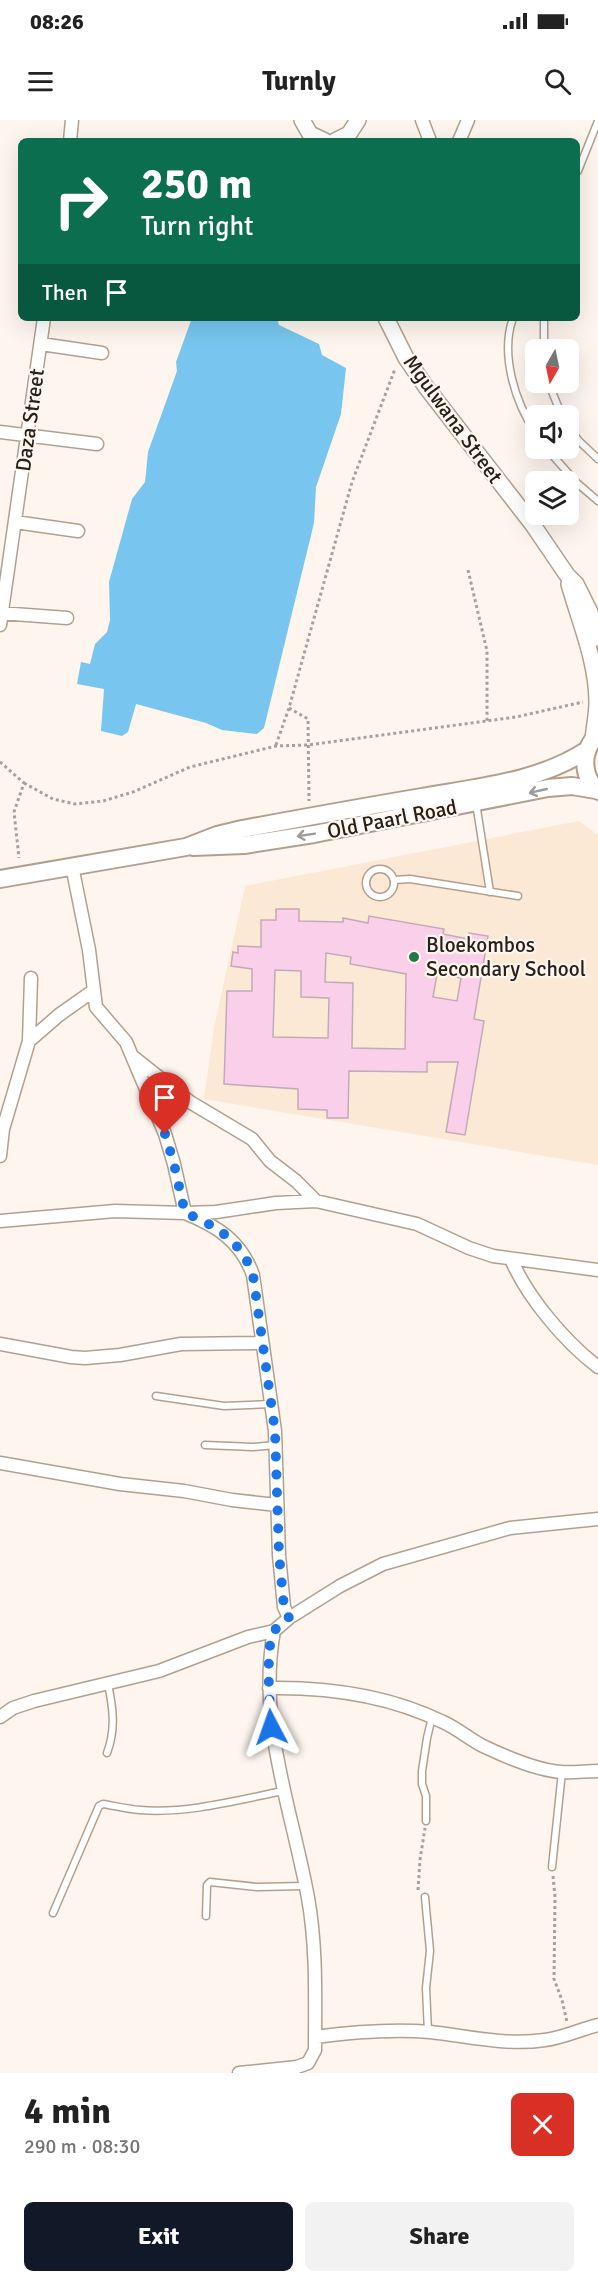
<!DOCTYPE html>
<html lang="en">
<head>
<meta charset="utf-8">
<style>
  body { margin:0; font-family:Signika,sans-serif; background:#f2f2f2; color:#222; height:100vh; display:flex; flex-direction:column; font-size:22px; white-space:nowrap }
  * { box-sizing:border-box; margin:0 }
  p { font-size:20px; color:#767676 }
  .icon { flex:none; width:33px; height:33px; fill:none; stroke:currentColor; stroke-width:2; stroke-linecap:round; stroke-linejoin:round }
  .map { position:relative; height:1953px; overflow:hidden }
  .details { display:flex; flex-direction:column; background:#fff; flex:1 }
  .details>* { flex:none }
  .top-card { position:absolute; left:18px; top:18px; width:562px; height:183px; border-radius:9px; box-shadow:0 6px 24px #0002; background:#0b6e4f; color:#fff; overflow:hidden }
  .needle { width:39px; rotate:189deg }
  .controls { position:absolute; left:525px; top:219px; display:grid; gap:12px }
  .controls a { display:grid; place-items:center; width:54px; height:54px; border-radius:9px; background:#fff; box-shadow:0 6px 24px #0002; font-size:30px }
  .pin { position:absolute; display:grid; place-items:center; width:51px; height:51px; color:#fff; margin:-62px -26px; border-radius:50% 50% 50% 0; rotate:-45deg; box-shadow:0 0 6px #0007 }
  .pin .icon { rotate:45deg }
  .me { position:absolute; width:66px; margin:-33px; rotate:356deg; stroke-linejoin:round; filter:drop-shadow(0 0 4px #0008) }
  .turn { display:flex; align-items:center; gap:21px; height:126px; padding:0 24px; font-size:27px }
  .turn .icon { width:78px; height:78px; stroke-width:2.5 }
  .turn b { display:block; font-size:42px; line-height:51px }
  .then { display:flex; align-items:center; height:57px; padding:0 24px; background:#0003; gap:12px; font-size:22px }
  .round { display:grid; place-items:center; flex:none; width:63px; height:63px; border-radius:9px; background:#f2f2f2 }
  .summary { display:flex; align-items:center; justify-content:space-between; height:102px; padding:0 24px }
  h1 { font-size:36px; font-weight:700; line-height:45px }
  .cta { display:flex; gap:12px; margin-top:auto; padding:12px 24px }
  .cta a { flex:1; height:69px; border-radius:9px; background:#111827; color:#fff; font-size:24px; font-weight:700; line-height:69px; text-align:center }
  .cta a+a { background:#f2f2f2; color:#222 }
  .status { display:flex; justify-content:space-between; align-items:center; height:42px; padding:0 30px; background:#fff; direction:ltr }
  .status svg { height:16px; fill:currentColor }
  header { display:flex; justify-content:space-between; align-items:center; height:78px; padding:0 24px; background:#fff; font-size:27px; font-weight:700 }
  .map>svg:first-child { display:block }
  .built { fill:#fce9d5 }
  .water { fill:#78c6ef }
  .building { fill:#facfe9; stroke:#c1abb8; stroke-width:1.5; fill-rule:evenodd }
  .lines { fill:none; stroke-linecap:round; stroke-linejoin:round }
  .service-casing { stroke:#b2a08f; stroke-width:9 }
  .minor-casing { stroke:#b2a08f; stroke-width:15 }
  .tertiary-casing { stroke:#b2a08f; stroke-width:18 }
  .secondary-casing { stroke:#b2a08f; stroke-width:20 }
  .path { stroke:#a8a19a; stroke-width:3; stroke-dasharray:3 3; stroke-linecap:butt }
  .service { stroke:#fff; stroke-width:6 }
  .minor { stroke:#fff; stroke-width:12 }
  .tertiary { stroke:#fff; stroke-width:15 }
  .secondary { stroke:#fff; stroke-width:16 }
  .oneway { stroke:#9e9b98 }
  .route { stroke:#1a73e8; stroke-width:10; stroke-dasharray:0 18 }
  .poi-dot { fill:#23784b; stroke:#fdf5ee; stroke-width:2 }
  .labels { text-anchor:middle; stroke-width:4.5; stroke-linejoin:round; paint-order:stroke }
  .street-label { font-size:21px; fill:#27201a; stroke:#fdf5ee }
  .poi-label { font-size:21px; fill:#27201a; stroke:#fdf5ee; text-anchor:start }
</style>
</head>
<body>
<div class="status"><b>08:26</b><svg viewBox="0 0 49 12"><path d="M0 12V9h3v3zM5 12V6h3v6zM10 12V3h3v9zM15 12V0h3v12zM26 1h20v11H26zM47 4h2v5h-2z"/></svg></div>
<header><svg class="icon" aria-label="menu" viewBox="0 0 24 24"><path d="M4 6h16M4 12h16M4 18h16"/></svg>Turnly<svg class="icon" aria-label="search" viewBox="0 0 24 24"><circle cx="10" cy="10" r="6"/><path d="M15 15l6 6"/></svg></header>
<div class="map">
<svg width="598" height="1953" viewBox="0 0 598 1953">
  <rect width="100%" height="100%" fill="#fdf5ee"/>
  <path class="built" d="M579,701L598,715V1045L204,979L214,908L245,766Z"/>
  <path class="water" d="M192,198H277L279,205L319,224L322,235L346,248L341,294L316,367L314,403L264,608L257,614L222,610L206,603L136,584L128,612L122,616L101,611L104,569L77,564L81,542L90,544L95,524L107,512L110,500L109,462L132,379L145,362L148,332L177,251L176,242Z"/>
  <path class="building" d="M276,789H299V801L343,802V798L368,803L369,796L444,809L443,814L468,819L469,813L488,816L474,899L484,901L465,1015L446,1012L458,942H427V952L349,951L348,998H327V990L298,989V969L224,964L227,871H252V849L231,846L233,832L238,833V826L261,827V800H276ZM326,833L351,837L350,844L406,854L405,929L352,928L353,863L325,862ZM275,850L301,851V877L329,878L328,918L273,917ZM437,854L461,858L457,881L433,877Z"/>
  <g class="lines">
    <g class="service-casing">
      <path id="service" d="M578,51L598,1
        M513,198C500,234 515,283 536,313
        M544,198V230
        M548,262L562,296
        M568,305L578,320L598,339
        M546,328L577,363L598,381
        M476,683L490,772
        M366 763a14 14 0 1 1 28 0a14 14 0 1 1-28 0Z
        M394,760L410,759L518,776
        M156,1276L224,1286L271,1284
        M205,1325L253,1327L275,1325
        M107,1633C116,1609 113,1588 108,1564
        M426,1701V1676L422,1664V1651L427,1618L432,1597
        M552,1747L562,1652
        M425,1777L430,1831L426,1868L428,1912
        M53,1793L99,1686L103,1684C115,1686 128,1689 140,1690C187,1694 238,1680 283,1671
        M206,1796L207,1765L210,1762L257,1767L305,1766"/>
    </g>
    <g class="minor-casing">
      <path id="minor" d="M422,0L430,21
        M70,21L72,0
        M459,21L468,0
        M41,224L102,233
        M0,312L97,324
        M15,402L78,411
        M0,493L67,498
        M0,505L44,198
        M72,746L89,830L96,887L126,922L165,1014L174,1044L185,1093C217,1106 241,1121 253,1155L275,1311L279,1435L284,1487L289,1498
        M29,921L59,895L93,871
        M132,936L190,982L252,1019L270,1041L296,1061L316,1081
        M0,1036L3,1009L29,921L31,858
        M0,1101L115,1091L185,1093L216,1092L276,1083L316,1081L417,1104L469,1128L493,1136L598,1150
        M511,1139C527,1177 565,1222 598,1247
        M0,1224L71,1237L85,1238L120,1235L181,1224L262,1223
        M0,1343L120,1364L184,1371L232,1380L277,1385
        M269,1568C328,1567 390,1576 443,1602C457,1608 469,1619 483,1626C506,1637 536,1650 561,1652C573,1653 586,1651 598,1651
        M0,1597L13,1588L34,1581L159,1551L248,1517L274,1511L289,1498L340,1466L383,1444L510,1408L598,1399
        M315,1917C353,1912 392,1909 430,1912C468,1916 506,1926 545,1920C563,1918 581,1909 598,1905
        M239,1953L297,1947L308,1943L315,1930C315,1880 317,1827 308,1778C292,1689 257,1603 274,1511"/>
    </g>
    <g class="tertiary-casing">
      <path id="tertiary" d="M302,0L310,14L325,21
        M335,21L349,14L358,0
        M386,198L406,238L426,267L533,405L567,455L576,464L590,492L598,518
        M569,464C580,503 597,542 597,582C597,595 594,607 593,620"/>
    </g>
    <g class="secondary-casing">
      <path id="secondary" d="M598,614C581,631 581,655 598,671
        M193,727L244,725L314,714L548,668L572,666L596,670
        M0,759L186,727L217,715L242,709C302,698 362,687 422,677C477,667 539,662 587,630"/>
    </g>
    <path class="path" d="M468,450L487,531V601
      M289,588L308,599L309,681
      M276,625L289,588L352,362L395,249
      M0,642L24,663L14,692L19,738
      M24,663L53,679L75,684L103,681L133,672L190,647L276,626L308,625L516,597L583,582
      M553,1756L555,1777L554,1859L562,1880L567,1902
      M418,1770L420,1740L425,1708"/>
    <use href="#service" class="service"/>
    <use href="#minor" class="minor"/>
    <use href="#tertiary" class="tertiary"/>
    <use href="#secondary" class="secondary"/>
  </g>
  <defs><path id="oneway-shaft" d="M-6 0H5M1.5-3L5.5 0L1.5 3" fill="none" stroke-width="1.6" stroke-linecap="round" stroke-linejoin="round" transform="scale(1.5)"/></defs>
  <g class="oneway">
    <use href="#oneway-shaft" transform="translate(538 671) rotate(167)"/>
    <use href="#oneway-shaft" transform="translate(306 715) rotate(171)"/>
  </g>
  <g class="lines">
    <path class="route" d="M165,1014L174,1044L185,1093C217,1106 241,1121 253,1155L275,1311L279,1435L284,1487L289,1498C285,1502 278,1506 274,1511C265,1525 270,1588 271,1607"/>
  </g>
  <circle class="poi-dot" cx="414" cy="837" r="6"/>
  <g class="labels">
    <g class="street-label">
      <text transform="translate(453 299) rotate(54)" y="7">Mgulwana Street</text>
      <text transform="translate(30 300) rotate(-82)" y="7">Daza Street</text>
      <text transform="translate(392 699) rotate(-11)" y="7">Old Paarl Road</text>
    </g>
    <g class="poi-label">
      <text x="426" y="832">Bloekombos<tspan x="426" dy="24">Secondary School</tspan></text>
    </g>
  </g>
</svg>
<div class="controls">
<a><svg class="needle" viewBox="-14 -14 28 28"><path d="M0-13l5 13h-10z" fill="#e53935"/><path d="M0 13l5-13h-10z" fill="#767676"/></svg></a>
<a><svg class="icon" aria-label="sound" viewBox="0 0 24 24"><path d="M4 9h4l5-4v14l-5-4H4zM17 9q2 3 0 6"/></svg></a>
<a><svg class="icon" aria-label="layers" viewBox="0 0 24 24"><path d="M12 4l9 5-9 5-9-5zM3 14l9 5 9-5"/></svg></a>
</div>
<div class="pin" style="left:165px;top:1014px;background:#d93025"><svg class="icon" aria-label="arrive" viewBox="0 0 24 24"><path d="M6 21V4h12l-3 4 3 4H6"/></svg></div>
<svg class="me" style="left:271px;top:1607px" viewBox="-20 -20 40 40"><path d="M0-17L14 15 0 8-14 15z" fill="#1a73e8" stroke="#fff" stroke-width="4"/></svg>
<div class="top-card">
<div class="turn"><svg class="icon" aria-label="right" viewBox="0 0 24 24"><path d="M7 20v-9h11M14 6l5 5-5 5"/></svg><div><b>250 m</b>Turn right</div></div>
<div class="then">Then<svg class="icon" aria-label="arrive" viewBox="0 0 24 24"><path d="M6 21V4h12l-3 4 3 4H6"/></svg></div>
</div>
</div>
<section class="details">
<div class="summary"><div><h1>4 min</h1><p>290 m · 08:30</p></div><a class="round" style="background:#d93025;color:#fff"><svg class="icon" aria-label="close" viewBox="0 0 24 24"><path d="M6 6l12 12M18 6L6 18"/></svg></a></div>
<div class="cta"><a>Exit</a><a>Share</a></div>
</section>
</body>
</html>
